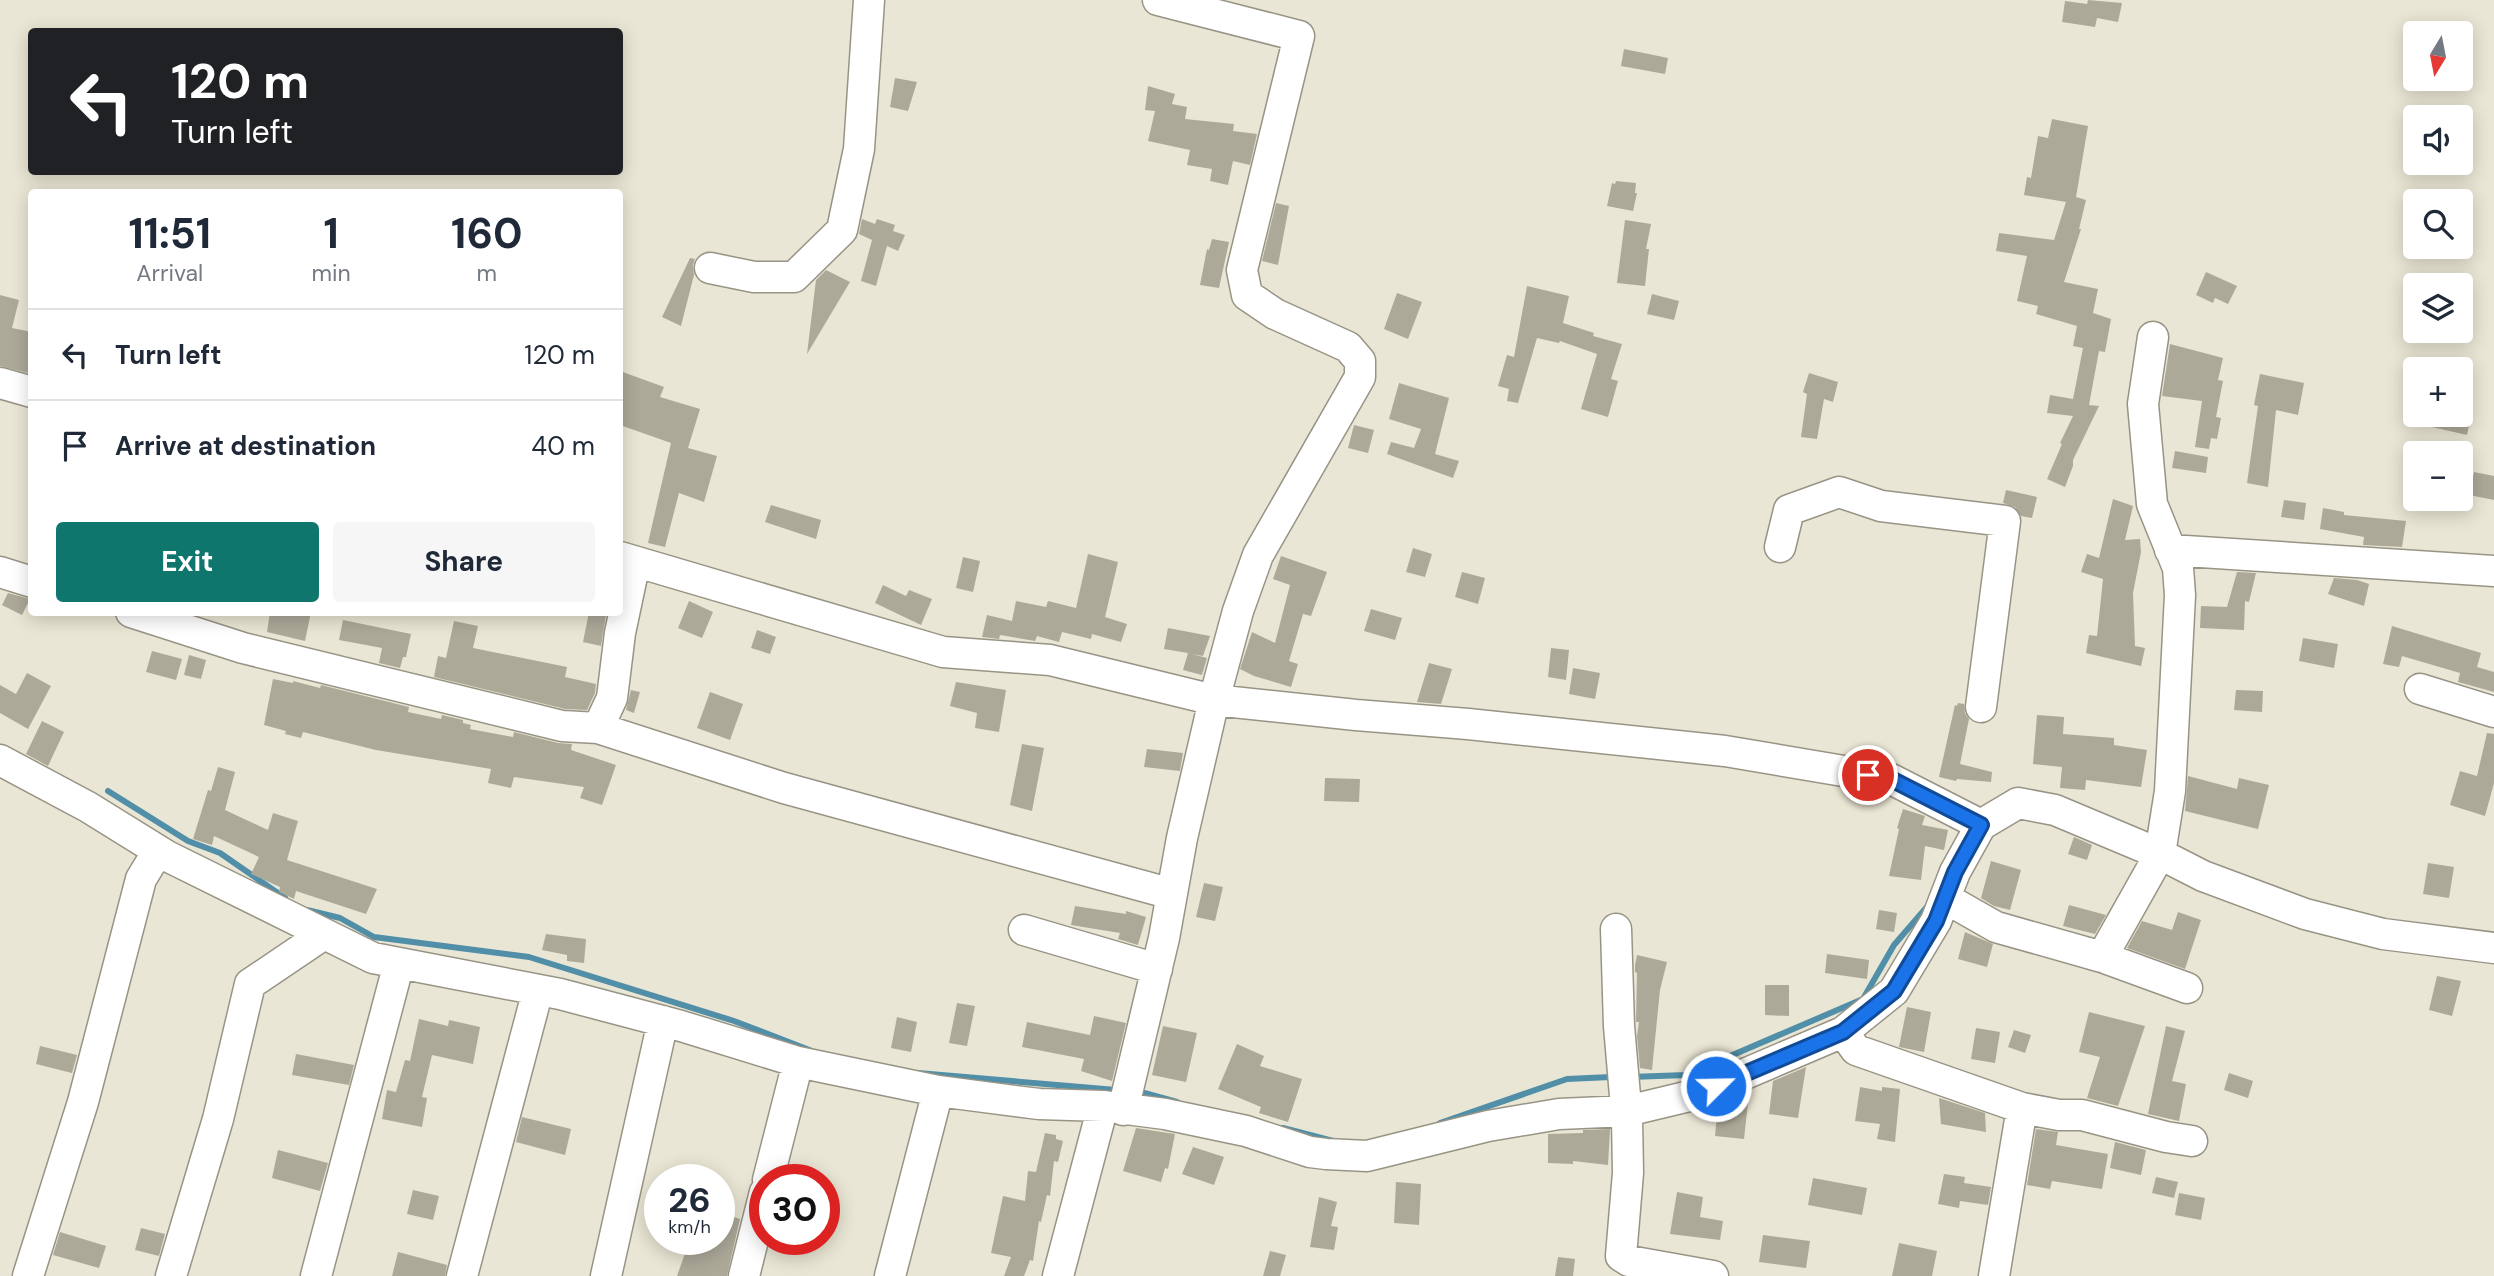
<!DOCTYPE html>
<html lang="en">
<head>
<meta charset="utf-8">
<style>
  body { margin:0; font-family:"DM Sans",sans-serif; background:#f6f6f7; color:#1f2937; height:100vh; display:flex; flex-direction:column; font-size:26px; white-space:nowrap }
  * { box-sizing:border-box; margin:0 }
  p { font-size:23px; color:#747a83 }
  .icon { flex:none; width:38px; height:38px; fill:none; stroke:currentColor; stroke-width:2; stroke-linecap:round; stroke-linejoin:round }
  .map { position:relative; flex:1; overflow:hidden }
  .side { position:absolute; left:28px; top:189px; width:595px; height:427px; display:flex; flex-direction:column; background:#fff; border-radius:7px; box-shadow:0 4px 18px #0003 }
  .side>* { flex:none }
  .banner { position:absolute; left:28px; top:28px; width:595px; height:147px; border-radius:7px; box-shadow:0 4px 18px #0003; background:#202124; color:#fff; overflow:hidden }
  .needle { width:46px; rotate:190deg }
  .tools { position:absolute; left:2403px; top:21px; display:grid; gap:14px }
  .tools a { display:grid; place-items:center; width:70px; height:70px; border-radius:7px; background:#fff; box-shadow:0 4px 18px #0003; font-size:35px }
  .speed { position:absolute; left:644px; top:1164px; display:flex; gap:14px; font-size:35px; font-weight:700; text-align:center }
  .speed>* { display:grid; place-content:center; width:91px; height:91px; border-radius:50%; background:#fff; box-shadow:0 4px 18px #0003; line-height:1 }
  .speed small { font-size:18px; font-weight:400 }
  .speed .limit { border:10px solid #d22; background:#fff; color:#111 }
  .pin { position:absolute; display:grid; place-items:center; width:60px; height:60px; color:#fff; margin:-30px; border:4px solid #fff; border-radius:50%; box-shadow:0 2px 7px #0007 }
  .me { position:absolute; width:77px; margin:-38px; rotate:67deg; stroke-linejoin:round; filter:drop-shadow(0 0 5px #0008) }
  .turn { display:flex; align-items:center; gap:24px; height:147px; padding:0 28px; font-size:32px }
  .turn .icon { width:91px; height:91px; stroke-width:2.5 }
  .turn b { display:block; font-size:49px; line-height:60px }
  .eta { display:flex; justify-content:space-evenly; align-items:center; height:119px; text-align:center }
  .eta b { font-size:42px; font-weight:700; line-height:49px }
  .button { display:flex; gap:14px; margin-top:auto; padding:14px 28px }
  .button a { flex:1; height:80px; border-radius:7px; background:#0f766e; color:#fff; font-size:28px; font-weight:700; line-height:80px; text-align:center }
  .button a+a { background:#f6f6f7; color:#1f2937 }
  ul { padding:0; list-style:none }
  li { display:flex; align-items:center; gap:21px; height:91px; padding:0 28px; border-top:2px solid #e0e1e3 }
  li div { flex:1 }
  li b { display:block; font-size:26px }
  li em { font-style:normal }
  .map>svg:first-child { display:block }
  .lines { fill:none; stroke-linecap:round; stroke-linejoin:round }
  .stream { stroke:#508fa7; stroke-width:6 }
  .building { fill:#ada999 }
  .minor-casing { stroke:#989485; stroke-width:33 }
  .minor { stroke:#fff; stroke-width:30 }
  .route-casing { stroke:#114b97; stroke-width:18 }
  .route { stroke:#1a73e8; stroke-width:12 }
</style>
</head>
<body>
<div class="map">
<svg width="2494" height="1276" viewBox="0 0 2494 1276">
  <rect width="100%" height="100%" fill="#eae6d5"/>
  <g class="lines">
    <path class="stream" d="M108,791L188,841L220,853L285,898
      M307,910L340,918L374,937L529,957L734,1021L812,1051
      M918,1073L1116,1090
      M1630,1077L1686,1075L1863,999L1894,945L1926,908
      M1137,1091L1177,1102
      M1440,1123L1567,1079L1611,1077
      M1283,1128L1333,1141"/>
  </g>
  <path class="building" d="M2088,0L2122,3L2118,22L2097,18L2095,27L2062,22L2065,1L2087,4Z
    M1624,49L1668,58L1665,74L1621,66Z
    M895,78L917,82L908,111L890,107Z
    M1148,86L1175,94L1172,104L1187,107L1185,119L1234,124L1233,131L1257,134L1250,165L1233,161L1228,185L1210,181L1212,169L1187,165L1190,150L1148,141L1155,111L1145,110Z
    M2052,119L2088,126L2076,197L2086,200L2079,229H2081L2064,282L2098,289L2093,313L2111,319L2105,352L2099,351L2089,405L2099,406L2073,460V466L2065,487L2047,479L2062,444L2060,443L2073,416L2047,413L2050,395L2073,399L2083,348L2073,346L2077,326L2036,314L2038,306L2017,301L2027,256L1996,251L1999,233L2054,240L2066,202L2024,195L2027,177L2031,178L2038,136L2048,138Z
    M1616,181L1636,183L1635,193H1637L1633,211L1607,206L1612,183L1615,184Z
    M1276,203L1289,206L1278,265L1262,261Z
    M862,219L875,224L877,219L895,225L893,231L905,235L898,251L887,246L876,286L861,281L872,240L859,234Z
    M1625,220L1651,224L1646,249H1649L1645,286L1617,283Z
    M1212,239L1229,242L1219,288L1200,285L1207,249L1209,250Z
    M690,258L695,259L693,265L694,275L681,326L662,317Z
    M826,270L850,282L807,354L816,280Z
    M2206,272L2237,286L2228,304L2215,298L2213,303L2196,295Z
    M1527,286L1569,296L1563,323L1594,333L1593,336L1622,344L1611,379L1618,381L1608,417L1581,409L1597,354L1560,341L1559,343L1537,338L1518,403L1507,401L1509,389L1498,386L1507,355L1514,357Z
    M1397,293L1422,302L1408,339L1384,329Z
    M1652,294L1679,301L1674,320L1647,314Z
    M0,295L19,300L12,328L32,332V374L0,366Z
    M2170,344L2223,358L2218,380L2223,381L2216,417L2221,418L2217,439L2211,438L2209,449L2195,447L2202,401L2162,396Z
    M620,371L664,387L660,397L700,409L688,448L717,456L704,502L679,493L665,547L648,543L671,443L620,425Z
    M1809,373L1838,382L1833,402L1824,399L1817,439L1801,437L1807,394L1803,392Z
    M2260,374L2304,383L2298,415L2276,410L2268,487L2247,483L2258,406L2254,405Z
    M1399,383L1449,398L1435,454L1459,461L1453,478L1387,454L1391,442L1414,448L1421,429L1389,419Z
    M2411,415H2470L2471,417L2467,435L2410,422Z
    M1354,425L1374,430L1368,453L1348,448Z
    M2175,451L2208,457L2206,473L2172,468Z
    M2474,472L2494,476V500L2469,495Z
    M2006,490L2037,497L2032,518L2021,516L2015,507L2003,503Z
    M2113,499L2133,506L2125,540L2140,539L2141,552L2133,593L2135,646L2145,648L2141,666L2086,653L2089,635L2097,636L2103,579L2081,572L2087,554L2099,558Z
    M2284,500L2306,503L2304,520L2281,517Z
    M771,505L821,520L816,539L765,522Z
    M2323,508L2344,512V515L2406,521L2402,547L2363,545L2364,537L2320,529Z
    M1413,548L1432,554L1425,577L1406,572Z
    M1088,554L1118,562L1105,617L1127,624L1121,642L1092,634L1091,639L1062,632L1059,642L1037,636L1035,641L1000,635L999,639L982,637L987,615L1012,621L1016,601L1046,607L1048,601L1076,608Z
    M1281,556L1327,572L1311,616L1303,614L1289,661L1298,664L1291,687L1254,676L1240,669L1252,632L1275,643L1290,585L1273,579Z
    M963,557L980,561L973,592L956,588Z
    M1462,572L1485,578L1478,604L1455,597Z
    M2237,572L2256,573L2249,602L2245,601L2244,630L2200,628L2201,606L2227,607Z
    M2334,578L2357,580L2369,584L2364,606L2328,594Z
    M883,585L906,596L909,590L932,599L921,625L875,603Z
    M8,593L30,599L22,615L2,605Z
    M689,601L713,612L702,638L678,628Z
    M1371,609L1402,618L1395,640L1364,631Z
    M270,612H311L305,641L267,632Z
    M589,612L606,615L601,646L583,642Z
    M343,620L411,634L406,657H403L400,668L379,663L382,648L339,640Z
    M454,621L478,626L473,648L567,667L565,677L596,684L595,693L587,710L565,709L434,677L438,656L446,658Z
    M2392,626L2481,653L2477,667L2494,672V692L2458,682L2460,673L2402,656L2399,667L2383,664Z
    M1168,628L1210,636L1203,656L1192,654L1207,658L1202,675L1183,670L1188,653L1164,649Z
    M757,630L776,637L770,654L751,648Z
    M2303,638L2338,644L2334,668L2299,661Z
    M1551,648L1569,650L1566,680L1548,677Z
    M152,651L182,659L176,680L146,672Z
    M189,655L206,660L201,679L184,675Z
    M1429,663L1452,669L1441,704L1417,702Z
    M1573,668L1600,673L1595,699L1569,694Z
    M27,673L51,686L28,729L0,713V685L16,694Z
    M273,679L293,683V681L320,688L321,685L409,707L408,712L441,719L442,715L463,720V723L471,725L470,729L513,737L514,732L558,743L572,744L571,750L616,765L602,805L580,798L584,787L514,777L511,788L488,783L491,769L376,750L303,732L301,738L285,734L286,731L264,725Z
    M956,682L1006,690L999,732L975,728L977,713L950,706Z
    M631,690L640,692L634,713L626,710Z
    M2236,690L2263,691L2262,712L2234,710Z
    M710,692L743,704L730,740L697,728Z
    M1958,703L1964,704L1965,713L1969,719L1960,764L1992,772L1991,782L1957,779L1956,781L1939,777L1955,705L1957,706Z
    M2037,715L2064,717L2063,734L2114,738V745L2147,750L2141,787L2086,780L2085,790L2060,788L2062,767L2033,764Z
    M42,721L64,732L48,766L26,754Z
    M2487,733L2494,734V783L2485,816L2450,805L2460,771L2477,776Z
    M1022,744L1044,748L1032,811L1010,805Z
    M1147,749L1183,753L1180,771L1144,767Z
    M218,767L235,772L225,810L268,830L273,813L298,821L287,860L377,889L366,914L296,891L294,899L290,897L279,892L280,887L251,874L259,857L214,836L212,845L193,839L208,790L211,791Z
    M2188,776L2237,789L2239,778L2269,785L2258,829L2185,811Z
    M1325,778L1360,779L1359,802L1324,801Z
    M1903,809L1925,816L1922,825L1948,830L1944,850L1925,846L1921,880L1889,876L1899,829L1897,828Z
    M2074,837L2092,845L2087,860L2068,854Z
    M1991,861L2021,870L2010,910L1994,906L1981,898Z
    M2428,863L2454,867L2449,898L2423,894Z
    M1204,883L1223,887L1215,921L1196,917Z
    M2069,905L2106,915L2095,934L2063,926Z
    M1075,906L1126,914V911L1146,917L1138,945L1118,939L1120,933L1071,925Z
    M1879,910L1897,913L1894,932L1876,929Z
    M2178,912L2201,920L2185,969L2127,948L2142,921L2172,930Z
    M1965,932L1993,944L1987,967L1958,959Z
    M546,934L586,939L584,963L567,961V955L542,950Z
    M1827,954L1869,960L1867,979L1825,973Z
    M1637,955L1667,962L1660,990L1652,1070L1640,1068L1637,1036L1639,1022H1636L1637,973L1635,972V965Z
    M2437,976L2461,981L2452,1016L2429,1010Z
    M1765,985H1789V1016L1765,1015Z
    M957,1003L975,1006L967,1046L949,1043Z
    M1907,1007L1931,1012L1924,1052L1899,1047Z
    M2089,1012L2145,1026L2118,1106L2087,1098L2100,1057L2079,1052Z
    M1094,1016L1126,1023L1112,1081L1081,1071L1084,1059L1022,1047L1027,1022L1090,1035Z
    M897,1017L917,1022L911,1052L891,1048Z
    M419,1019L448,1026L449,1020L480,1027L473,1064L432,1055L422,1097L427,1098L422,1127L382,1119L387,1090L396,1092L405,1060L410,1061Z
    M1163,1026L1197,1033L1186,1082L1152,1075Z
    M2166,1026L2185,1031L2172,1081L2186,1084L2179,1121L2148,1114Z
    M1976,1028L2000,1032L1995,1063L1971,1059Z
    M2014,1030L2031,1035L2025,1053L2008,1047Z
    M1237,1044L1264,1056L1260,1066L1302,1079L1288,1122L1259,1113L1261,1107L1218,1089Z
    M40,1046L77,1055L72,1073L36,1064Z
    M296,1054L354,1065L349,1085L292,1075Z
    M1806,1067L1798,1118L1769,1114L1773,1081Z
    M2229,1073L2253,1081L2248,1098L2224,1090Z
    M1860,1087L1882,1091V1087L1900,1089L1895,1142L1877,1139L1880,1124L1855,1121Z
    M1939,1098L1985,1113L1986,1132L1941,1124Z
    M1728,1100L1748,1103L1744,1139L1715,1136L1718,1104Z
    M522,1117L571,1129L565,1155L516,1142Z
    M1136,1128L1175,1134L1168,1169L1165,1168L1161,1182L1123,1171Z
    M1610,1129L1608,1165L1573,1161V1164L1548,1163V1134L1583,1133V1130Z
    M2036,1129L2058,1132L2056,1145L2108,1154L2102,1189L2052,1181L2050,1189L2027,1185Z
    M1045,1133L1056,1135V1139L1063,1141L1058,1162L1054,1161L1050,1196L1047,1195L1041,1222L1039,1221L1033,1261L1030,1260L1024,1276H1004L1011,1257L991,1253L1003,1196L1025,1201L1028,1171L1036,1172Z
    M2115,1142L2146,1150L2141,1175L2110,1168Z
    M1193,1147L1224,1157L1214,1185L1182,1174Z
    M278,1150L328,1163L320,1191L272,1178Z
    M1944,1174L1965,1177L1964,1183L1991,1187L1988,1205L1960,1201L1959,1208L1938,1204Z
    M2156,1177L2178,1182L2174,1198L2152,1193Z
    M1813,1178L1867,1188L1862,1215L1808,1205Z
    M1396,1182L1421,1184L1419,1225L1394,1223Z
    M413,1190L439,1196L433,1220L407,1214Z
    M1677,1192L1703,1197L1700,1217L1723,1221L1720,1240L1670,1234Z
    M2179,1193L2205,1198L2201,1220L2175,1215Z
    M1319,1197L1337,1202L1331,1226L1338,1227L1334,1250L1310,1247Z
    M719,1212L740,1219L727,1276H677L690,1239H719Z
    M141,1228L165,1234L159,1256L135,1250Z
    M60,1232L106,1246L99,1268L53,1255Z
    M1763,1235L1810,1241L1806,1268L1759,1262Z
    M1899,1243L1937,1251L1932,1276H1892Z
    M1270,1251L1286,1255L1280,1276H1263Z
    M398,1252L447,1265L445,1276H392Z
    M1558,1257L1575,1259L1573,1276H1555Z"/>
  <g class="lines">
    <g class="minor-casing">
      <path id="minor" d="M710,268L754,277H794L842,230L859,149L869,0
        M0,383L32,392
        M1780,547L1789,510L1839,492L1881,506L2005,521L1981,707
        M2170,550L2494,571
        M620,557L943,652L1050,660L1214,700L1356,715L1468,724L1725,751L1891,779L1981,825
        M0,572L32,582
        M131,612L243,648L562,726L598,728L784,788L1172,894
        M2420,689L2494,712
        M598,728L612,698L620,633L635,562
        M0,760L88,807L167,856L373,958L560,994L681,1026L798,1062L938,1091L1039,1104L1103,1106L1165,1114L1246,1131L1310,1152L1326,1154L1367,1156L1488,1126L1559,1114L1627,1111L1698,1094L1843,1032L1894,991L1936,921L1955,872L1981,825L2018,803L2055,810L2160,854L2203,876L2305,914L2383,934L2494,948
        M1945,898L1996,927L2102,957L2187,988
        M1616,929L1619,1026L1627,1119L1628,1173L1621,1256L1629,1261L1713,1276
        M1024,930L1157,969
        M2102,957L2160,854L2170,791L2180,595L2178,568L2152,504L2143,404L2153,337
        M1843,1032L1856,1050L2022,1108L1994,1276
        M2022,1108L2059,1115H2082L2166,1137L2192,1141
        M1123,1110L1164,938L1182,838L1214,700L1238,611L1258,555L1360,377V361L1348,347L1275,314L1247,295L1242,270L1299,36L1158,0
        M768,1180L798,1062
        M28,1276L83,1102L141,879L158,851
        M171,1276L218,1119L250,984L324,934
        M316,1276L399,963
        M462,1276L538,990
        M606,1276L663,1021
        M744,1276L765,1192
        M890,1276L938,1091
        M1058,1276L1103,1106"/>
    </g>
    <use href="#minor" class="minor"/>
  </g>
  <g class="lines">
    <g class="route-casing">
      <path id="route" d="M1716,1086L1843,1032L1894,991L1936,921L1955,872L1981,825L1891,779L1868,775"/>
    </g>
    <use href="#route" class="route"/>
  </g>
</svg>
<div class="tools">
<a><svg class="needle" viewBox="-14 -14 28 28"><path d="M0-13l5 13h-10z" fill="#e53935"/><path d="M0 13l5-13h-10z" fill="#747a83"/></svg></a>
<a><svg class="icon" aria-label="sound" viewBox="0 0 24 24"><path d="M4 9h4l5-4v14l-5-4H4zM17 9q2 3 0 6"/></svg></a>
<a><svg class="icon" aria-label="search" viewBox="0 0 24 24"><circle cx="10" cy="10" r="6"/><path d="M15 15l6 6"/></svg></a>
<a><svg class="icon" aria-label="layers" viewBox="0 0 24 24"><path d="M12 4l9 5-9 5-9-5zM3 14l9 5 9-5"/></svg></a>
<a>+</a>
<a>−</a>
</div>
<div class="speed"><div>26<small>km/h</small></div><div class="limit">30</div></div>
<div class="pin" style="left:1868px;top:775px;background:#d93025"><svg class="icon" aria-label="arrive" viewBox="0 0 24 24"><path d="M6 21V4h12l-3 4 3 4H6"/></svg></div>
<svg class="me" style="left:1716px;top:1086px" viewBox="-20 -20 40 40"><circle r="17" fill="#1a73e8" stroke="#fff" stroke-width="3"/><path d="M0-11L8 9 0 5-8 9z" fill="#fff"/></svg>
<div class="banner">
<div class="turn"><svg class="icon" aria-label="left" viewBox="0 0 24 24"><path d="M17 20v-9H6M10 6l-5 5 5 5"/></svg><div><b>120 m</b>Turn left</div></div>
</div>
<section class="side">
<div class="eta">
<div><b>11:51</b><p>Arrival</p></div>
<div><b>1</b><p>min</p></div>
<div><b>160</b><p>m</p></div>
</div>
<ul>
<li><svg class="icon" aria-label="left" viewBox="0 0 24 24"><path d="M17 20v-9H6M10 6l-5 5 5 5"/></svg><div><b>Turn left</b></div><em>120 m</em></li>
<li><svg class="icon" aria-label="arrive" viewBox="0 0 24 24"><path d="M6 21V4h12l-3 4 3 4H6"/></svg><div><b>Arrive at destination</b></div><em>40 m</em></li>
</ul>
<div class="button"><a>Exit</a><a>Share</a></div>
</section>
</div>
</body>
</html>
